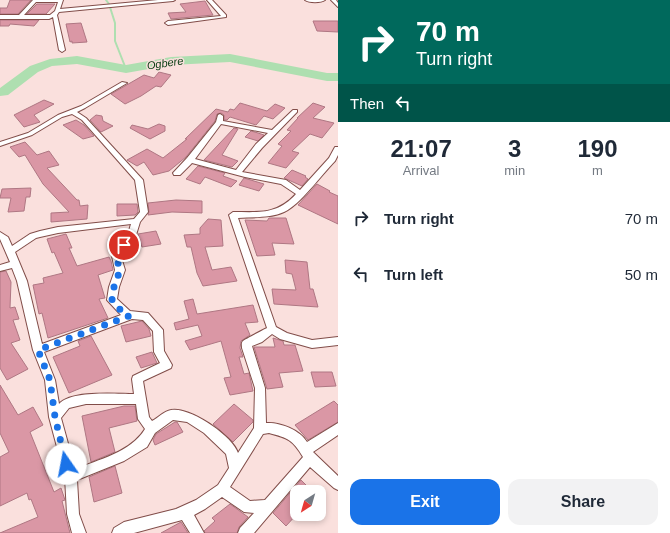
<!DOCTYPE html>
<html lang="en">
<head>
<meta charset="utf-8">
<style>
  body { margin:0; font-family:Helvetica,sans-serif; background:#f2f2f3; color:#1f2937; height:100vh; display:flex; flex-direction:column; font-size:15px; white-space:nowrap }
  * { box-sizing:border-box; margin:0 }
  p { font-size:13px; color:#747a83 }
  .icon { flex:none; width:22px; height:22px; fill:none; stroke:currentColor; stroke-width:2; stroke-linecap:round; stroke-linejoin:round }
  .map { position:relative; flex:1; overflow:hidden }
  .details { display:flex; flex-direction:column; background:#fff; width:332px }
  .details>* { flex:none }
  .guide { background:#00695c; color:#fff; overflow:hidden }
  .needle { width:26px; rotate:217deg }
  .fabs { position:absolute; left:290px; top:485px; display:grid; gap:8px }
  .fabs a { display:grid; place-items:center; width:36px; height:36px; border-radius:8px; background:#fff; box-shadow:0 2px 6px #0003; font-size:20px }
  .pin { position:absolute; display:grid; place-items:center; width:34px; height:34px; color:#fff; margin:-17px; border:2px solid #fff; border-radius:50%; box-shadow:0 1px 4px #0007 }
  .me { position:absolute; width:44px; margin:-22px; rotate:348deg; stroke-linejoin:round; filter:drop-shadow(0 0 3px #0008) }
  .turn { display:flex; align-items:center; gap:14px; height:84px; padding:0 12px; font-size:18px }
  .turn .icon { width:52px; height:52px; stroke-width:2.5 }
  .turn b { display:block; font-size:28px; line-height:34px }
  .then { display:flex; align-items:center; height:38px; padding:0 12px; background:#0003; gap:8px; font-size:15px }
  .eta { display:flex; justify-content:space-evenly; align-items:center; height:68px; text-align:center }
  .eta b { font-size:24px; font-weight:600; line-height:28px }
  .button { display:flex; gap:8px; margin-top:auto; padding:8px 12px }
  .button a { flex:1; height:46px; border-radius:12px; background:#1a73e8; color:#fff; font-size:16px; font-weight:600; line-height:46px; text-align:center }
  .button a+a { background:#f2f2f3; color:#1f2937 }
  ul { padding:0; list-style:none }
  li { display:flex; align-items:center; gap:12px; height:56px; padding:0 12px }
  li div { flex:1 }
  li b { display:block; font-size:15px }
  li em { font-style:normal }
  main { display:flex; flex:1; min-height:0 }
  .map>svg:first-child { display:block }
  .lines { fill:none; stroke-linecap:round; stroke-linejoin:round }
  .stream { stroke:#aedfb0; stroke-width:2 }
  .river { fill:#aedfb0; fill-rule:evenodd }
  .building { fill:#da97a5; stroke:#af7783 }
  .street-casing { stroke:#814d49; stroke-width:2 }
  .street { fill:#fff; fill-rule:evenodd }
  .route { stroke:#1a73e8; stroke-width:7; stroke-dasharray:0 12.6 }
  .labels { text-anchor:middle; stroke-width:3; stroke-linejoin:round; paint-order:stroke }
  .far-water-label { font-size:11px; font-style:italic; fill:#053b0f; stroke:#fae0dd }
</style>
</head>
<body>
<main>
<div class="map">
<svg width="338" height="533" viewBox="0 0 338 533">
  <rect width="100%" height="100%" fill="#fae0dd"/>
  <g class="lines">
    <path class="stream" d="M106,0L109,4L115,23V41L126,69"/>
    <path class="river" d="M230,54L327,73H338V81H327L230,62L171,65L126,73L77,64L52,66L38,72L8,95L0,96V88L30,66L50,59L77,56L126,65L171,57Z"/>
  </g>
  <path class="building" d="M10,0H31L18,14H0V8H7Z
    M205,1L213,15L171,19L168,13L186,12L180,4Z
    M37,4H55L46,14H27Z
    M0,20H39L34,26L10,24L9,26H0Z
    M313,21H338V32L317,31Z
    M81,23L87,42L72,43V41L70,42L66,24Z
    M159,72L171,75L161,87L156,86L141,96L125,104L111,94L144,75L154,78Z
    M44,100L54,104L34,115L40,122L24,127L14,115Z
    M240,103L267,111L275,104L285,108L273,119L264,116L256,125L230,117L227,120H224V115L221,113L217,114L215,121L186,157L169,171L153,175L144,162L137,166L127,160L147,149L163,158L187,139H185L216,109L228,112L230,109L234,110Z
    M313,103L325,107L313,118L334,123L322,138L310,134L292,151L299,153L286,168L268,163L282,146L278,144L291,131L287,130L298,118H297Z
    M96,115L102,116L103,121L113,126L101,132L90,120Z
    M76,120L84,125L94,136L83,139L63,125Z
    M159,124L165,126V131L150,139L130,128L132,125L148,129Z
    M234,128L238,129L222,155L238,161L232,167L204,160Z
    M251,131L258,133L264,135L258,141L245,137Z
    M25,142L37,155L49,151L59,165L47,168L77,200H79L80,206L88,205L87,219L51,222V213L69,212L43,184L25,155L19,157L10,147Z
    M198,166L225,173L223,176L237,181L231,187L205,177L200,184L186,179Z
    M292,170L306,176L305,177L308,179L302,186L284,178Z
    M244,178L264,184L259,191L239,185Z
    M317,184L330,191L329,192L338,196V224L298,205Z
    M31,188L30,197H26L24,211L8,212L11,198H0L2,189Z
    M176,200L202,201V213L172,212L148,215L149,212L148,203Z
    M117,204H137L138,212L135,215L117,216Z
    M269,218H286L294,244L272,243L275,255L257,256L245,220L267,221Z
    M208,219L221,220L223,246L205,247L212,270L231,267L237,281L203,286L197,273L191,247H187L184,235L200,234V228Z
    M156,231L161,244L142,247L138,234Z
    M66,234L72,248H69L77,266L109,257L111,261L113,270L98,275L105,298L99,299L108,318L48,338L42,313L39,314L33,285L44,283L43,278L63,273L54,252L52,253L47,239Z
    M285,260L307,262L310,289H313L318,307L274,304L272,289L296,290L292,274L286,273Z
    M6,271L11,282L10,308L15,307L19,319L13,320L20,340L11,343L28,369L7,380L0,368V272Z
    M193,299L197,314L253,305L258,322L245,323L250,335L241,341L240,348L243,357H239L244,374L249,373L253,391L230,395L224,378L231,377L221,341L190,350L185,341L202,336L198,325L176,330L174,323L189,319L184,301Z
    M142,321L149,329L151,336L126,342L121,326Z
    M91,336L112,375L69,393L53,357L80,346L78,341Z
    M273,338L283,341L284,345H295L303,371L279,373L283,387L267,389L254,347H275Z
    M152,352L157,363L141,368L136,357Z
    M311,372H332L336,386L315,387Z
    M0,385L18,415L33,407L43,425L30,432L54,492L61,488L65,500L62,501L70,533H0L38,517L31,499L29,500L27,493L0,506V457L9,452L0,433Z
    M334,401L338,405V422L308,440L295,425Z
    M234,404L253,420V422L233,442L213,424Z
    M124,406H135L137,421L109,428L115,452L91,462L82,416Z
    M175,422H177L183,432L155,445L153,440L156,434Z
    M115,466L122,493L94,502L89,477Z
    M301,480L313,492H297V514L286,526L273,513Z
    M230,504L248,517L239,527L237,533H205L204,531L215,521L212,518Z
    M181,522L188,533H161Z"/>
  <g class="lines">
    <g class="street-casing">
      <path id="street" d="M33,0H63L60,9L158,0H175L173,1L59,12L57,15L65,50L62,52L59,50L53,17L49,19H0V15H19ZM36,2H58L55,11L50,15H24Z
        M207,0H212L226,15V17L168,25L165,23L168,21L221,16Z
        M305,0H325C321,3 309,3 305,0Z
        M331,0H336L338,3V7Z
        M122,82L127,83L85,108L77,112L86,118L143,180L148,212L140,222L136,235L128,246L127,252L121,257L125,270L119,287L117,299L130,311L148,313L163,330L164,351L172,365L171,368L143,381L149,417L152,421C158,418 164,411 171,410C189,406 233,436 238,453L254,428L255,388L242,348C242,346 241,343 243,341C244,340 263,330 267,328L229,215L233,212C259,212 277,215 296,194L281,184L245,177L192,163L180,175H174L173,173L187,158L216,122L218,115L220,114L223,116V121L272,130L293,110H297V112L262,148L242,172L286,180L300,190L329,158L335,147H338V155L335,161C322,174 300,205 284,212C271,218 253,217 238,218L276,327L287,333L312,340L338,337V345L312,348L280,339L272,334L262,342L252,346L265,388L266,423C280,422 300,430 307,442L338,423V435L313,452L338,476V490L334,488L310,467L254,533H238L240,528L254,513L244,512L222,497L205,509L194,515L204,533H190L182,520L134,533H112L114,528L124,522L176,509L196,500L218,485L229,468L226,454L204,433L187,422L173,420L155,433L147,447L124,461L77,480L79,514L86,533H72L67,514L65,477L49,417L45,380L33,350L17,281L12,268L0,271V265L10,262L0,239V232L8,237L12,246L30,234L40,231L58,227L134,219L140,212L135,180L82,120L72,114L62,117L32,135L0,146V142L28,133L58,115L81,106ZM221,124L268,133L256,144L236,170L195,159ZM131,224L128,234L120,245V249L112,256L115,270L109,287L107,300L121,315L42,344L27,281L15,252L36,238L40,237L58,233ZM132,319L143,320L153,331L154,352L160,363L133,376L132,379L134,394C116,394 71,390 59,404L55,380L44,352ZM86,404H136L138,419L145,429C131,452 98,460 75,469L61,418L69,408ZM269,433C288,438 293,440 303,457L265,500L250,501L230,487L263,434Z"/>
    </g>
    <use href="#street" class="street"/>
  </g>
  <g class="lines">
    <path class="route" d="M66,464L55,417L50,380L38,350L129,316L124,314L112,300L114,287L120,270L116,256L124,250V245"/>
  </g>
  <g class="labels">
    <g class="far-water-label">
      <text transform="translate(165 63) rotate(-8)" y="4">Ogbere</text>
    </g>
  </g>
</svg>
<div class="fabs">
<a><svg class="needle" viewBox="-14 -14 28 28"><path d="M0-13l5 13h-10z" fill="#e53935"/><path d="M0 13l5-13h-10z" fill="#747a83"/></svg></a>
</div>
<div class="pin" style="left:124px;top:245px;background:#d93025"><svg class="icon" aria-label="arrive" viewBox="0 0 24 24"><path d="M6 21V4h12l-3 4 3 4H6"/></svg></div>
<svg class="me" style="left:66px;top:464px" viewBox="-20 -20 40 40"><circle r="19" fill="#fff"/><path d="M0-13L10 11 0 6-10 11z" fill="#1a73e8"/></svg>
</div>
<section class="details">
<div class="guide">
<div class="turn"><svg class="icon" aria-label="right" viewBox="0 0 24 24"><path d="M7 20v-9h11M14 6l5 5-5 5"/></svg><div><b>70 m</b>Turn right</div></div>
<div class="then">Then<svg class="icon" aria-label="left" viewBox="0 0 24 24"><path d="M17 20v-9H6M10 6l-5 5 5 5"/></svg></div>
</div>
<div class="eta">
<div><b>21:07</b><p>Arrival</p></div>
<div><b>3</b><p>min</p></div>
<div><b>190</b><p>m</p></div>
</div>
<ul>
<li><svg class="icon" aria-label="right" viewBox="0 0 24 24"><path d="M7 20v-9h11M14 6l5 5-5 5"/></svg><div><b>Turn right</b></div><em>70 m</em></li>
<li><svg class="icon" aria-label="left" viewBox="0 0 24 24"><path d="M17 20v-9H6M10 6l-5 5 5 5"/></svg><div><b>Turn left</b></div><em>50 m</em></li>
</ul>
<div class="button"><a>Exit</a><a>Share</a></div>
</section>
</main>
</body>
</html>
